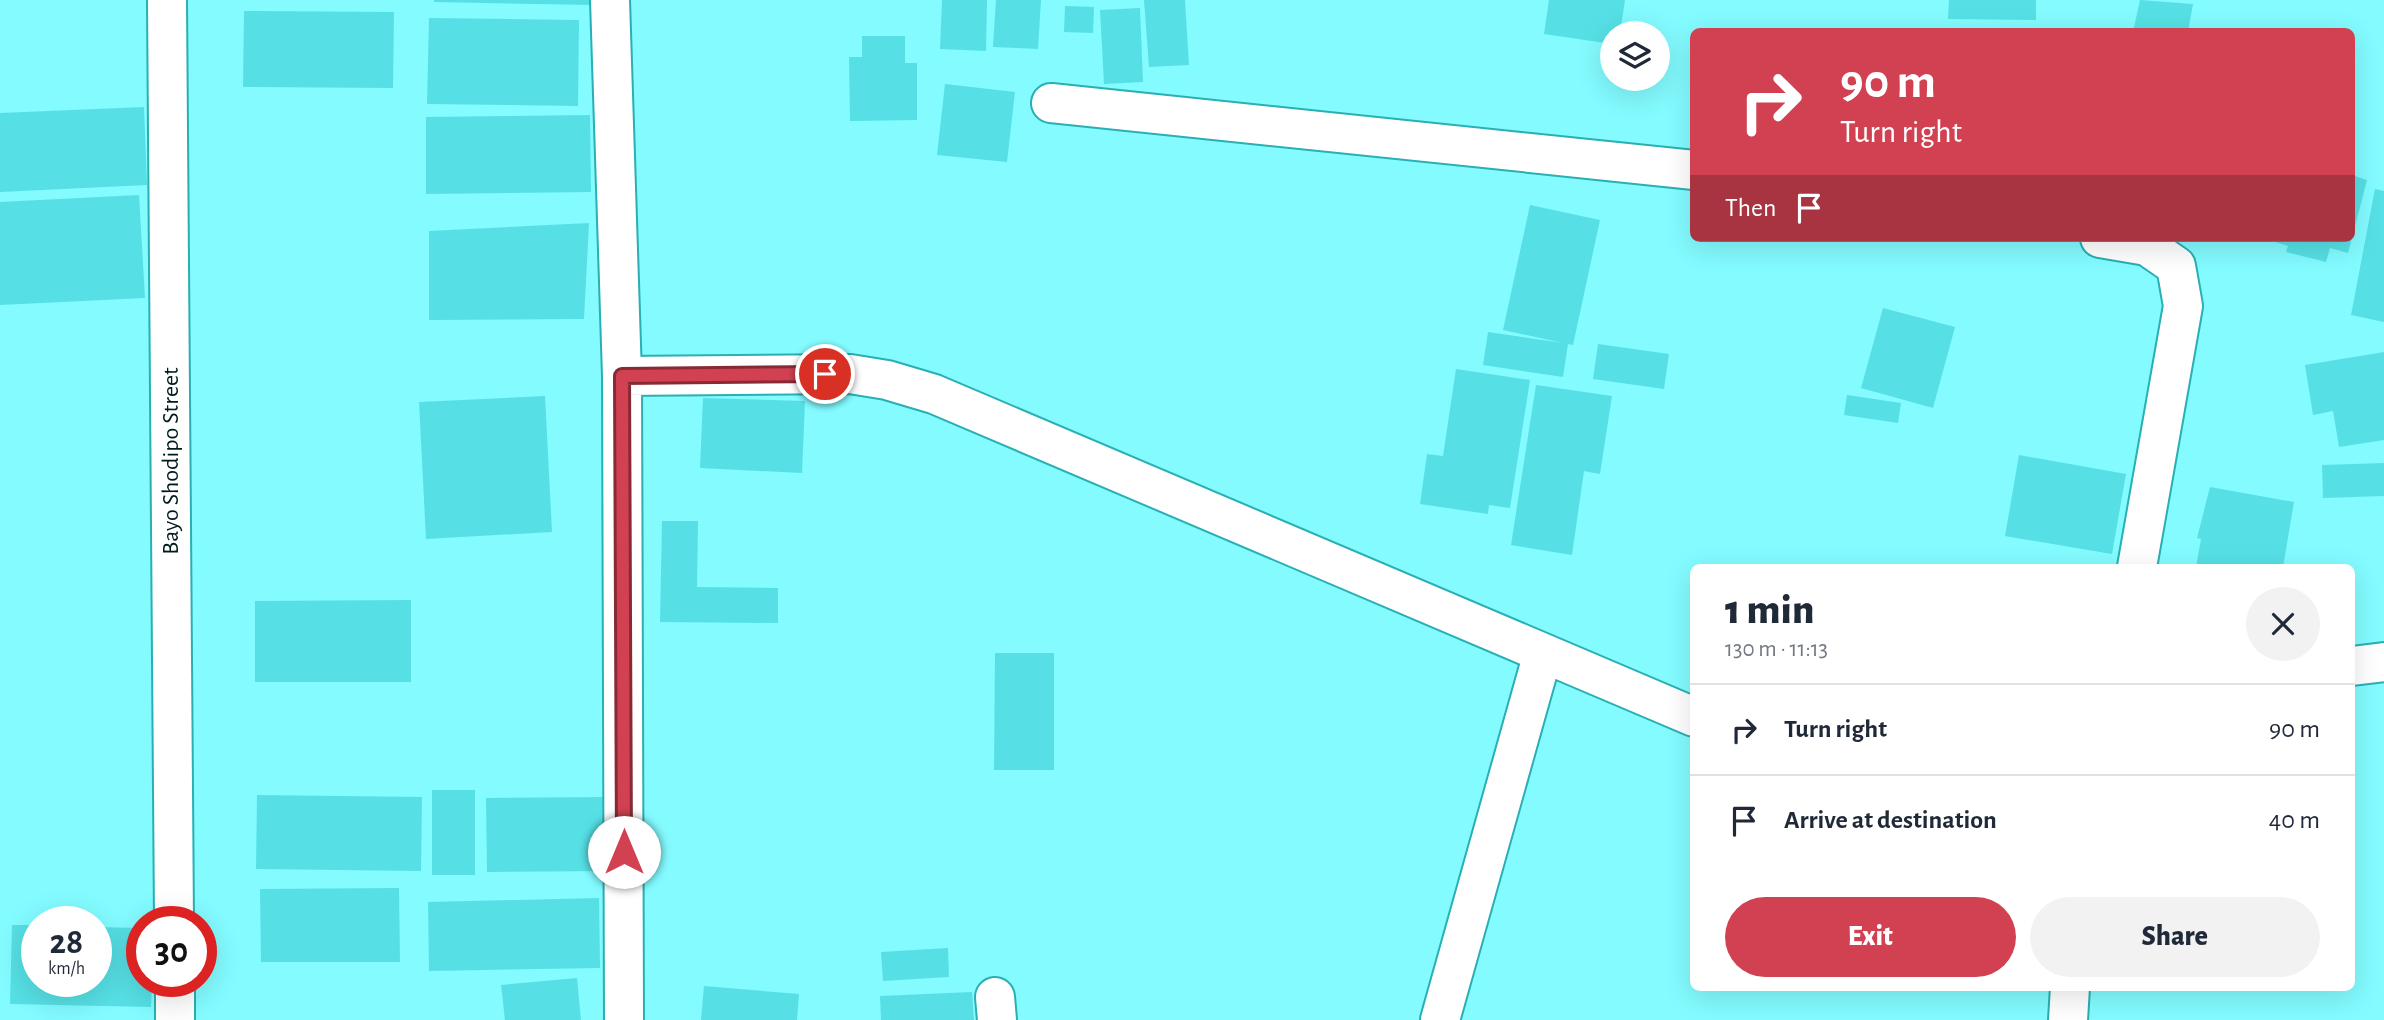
<!DOCTYPE html>
<html lang="en">
<head>
<meta charset="utf-8">
<style>
  body { margin:0; font-family:"Alegreya Sans",sans-serif; background:#f2f2f3; color:#1f2937; height:100vh; display:flex; flex-direction:column; font-size:26px; white-space:nowrap }
  * { box-sizing:border-box; margin:0 }
  p { font-size:23px; color:#747a83 }
  .icon { flex:none; width:38px; height:38px; fill:none; stroke:currentColor; stroke-width:2; stroke-linecap:round; stroke-linejoin:round }
  .map { position:relative; flex:1; overflow:hidden }
  .details { position:absolute; left:1690px; top:564px; width:665px; height:427px; display:flex; flex-direction:column; background:#fff; border-radius:10px; box-shadow:0 7px 28px #0002 }
  .details>* { flex:none }
  .banner { position:absolute; left:1690px; top:28px; width:665px; height:214px; border-radius:10px; box-shadow:0 7px 28px #0002; background:#d14151; color:#fff; overflow:hidden }
  .tools { position:absolute; left:1600px; top:21px; display:grid; gap:14px }
  .tools a { display:grid; place-items:center; width:70px; height:70px; border-radius:50%; background:#fff; box-shadow:0 7px 28px #0002; font-size:35px }
  .speed { position:absolute; left:21px; top:906px; display:flex; gap:14px; font-size:35px; font-weight:700; text-align:center }
  .speed>* { display:grid; place-content:center; width:91px; height:91px; border-radius:50%; background:#fff; box-shadow:0 7px 28px #0002; line-height:1 }
  .speed small { font-size:18px; font-weight:400 }
  .speed .limit { border:10px solid #d22; background:#fff; color:#111 }
  .pin { position:absolute; display:grid; place-items:center; width:60px; height:60px; color:#fff; margin:-30px; border:4px solid #fff; border-radius:50%; box-shadow:0 2px 7px #0007 }
  .me { position:absolute; width:77px; margin:-38px; rotate:0deg; stroke-linejoin:round; filter:drop-shadow(0 0 5px #0008) }
  .turn { display:flex; align-items:center; gap:24px; height:147px; padding:0 35px; font-size:32px }
  .turn .icon { width:91px; height:91px; stroke-width:2.5 }
  .turn b { display:block; font-size:49px; line-height:60px }
  .then { display:flex; align-items:center; height:66px; padding:0 35px; background:#0003; gap:14px; font-size:26px }
  .round { display:grid; place-items:center; flex:none; width:74px; height:74px; border-radius:37px; background:#f2f2f3 }
  .head { display:flex; align-items:center; justify-content:space-between; height:119px; padding:0 35px }
  h1 { font-size:42px; font-weight:800; line-height:52px }
  .button { display:flex; gap:14px; margin-top:auto; padding:14px 35px }
  .button a { flex:1; height:80px; border-radius:42px; background:#d14151; color:#fff; font-size:28px; font-weight:800; line-height:80px; text-align:center }
  .button a+a { background:#f2f2f3; color:#1f2937 }
  ul { padding:0; list-style:none }
  li { display:flex; align-items:center; gap:21px; height:91px; padding:0 35px; border-top:2px solid #e0e1e3 }
  li div { flex:1 }
  li b { display:block; font-size:26px }
  li em { font-style:normal }
  .map>svg:first-child { display:block }
  .building { fill:#56e0e5 }
  .lines { fill:none; stroke-linecap:round; stroke-linejoin:round }
  .minor-casing { stroke:#29afb4; stroke-width:42 }
  .minor { stroke:#fff; stroke-width:38 }
  .route-casing { stroke:#882a35; stroke-width:18 }
  .route { stroke:#d14151; stroke-width:12 }
  .labels { text-anchor:middle; stroke-width:6; stroke-linejoin:round; paint-order:stroke }
  .street-label { font-size:24px; fill:#011a1b; stroke:#fff }
</style>
</head>
<body>
<div class="map">
<svg width="2384" height="1020" viewBox="0 0 2384 1020">
  <rect width="100%" height="100%" fill="#83fbff"/>
  <path class="building" d="M434,0H591V5L434,2Z
    M942,0H987L986,51L940,49Z
    M996,0H1041L1038,49L993,47Z
    M1144,0H1185L1189,65L1149,67Z
    M1549,0H1625L1620,33H1612V44L1544,34Z
    M1949,0H2036V20L1948,19Z
    M2140,0L2193,4L2188,32H2133Z
    M1065,6L1094,7L1093,33L1064,32Z
    M1140,8L1143,82L1104,84L1100,10Z
    M244,11L394,12L393,88L243,87Z
    M429,18L579,20L578,106L427,104Z
    M862,36H905V63H917V120L850,121L849,57H862Z
    M945,84L1015,92L1007,162L937,155Z
    M144,107L147,185L0,192V113Z
    M590,115L591,192L426,194V117Z
    M2352,175L2367,180L2353,234H2352Z
    M2375,189L2384,191V322L2351,315Z
    M139,195L145,298L0,305V202Z
    M1530,205L1600,220L1573,345L1568,344L1563,377L1483,365L1488,332L1563,343L1503,330Z
    M589,223L584,319L429,320V231Z
    M2263,238H2352L2348,253L2330,248L2326,262L2286,252L2288,246Z
    M1883,308L1955,327L1933,408L1861,388Z
    M1598,344L1669,354L1664,389L1593,379Z
    M2384,352V440L2339,447L2333,411L2313,415L2305,365Z
    M1456,369L1530,380L1510,508L1489,505L1488,514L1420,504L1427,454L1443,456Z
    M1536,385L1612,396L1600,474L1584,471L1572,555L1511,545Z
    M1847,395L1901,403L1898,423L1844,415Z
    M545,396L552,532L426,539L419,402Z
    M703,398L805,401L802,473L700,468Z
    M2019,455L2126,474L2112,554L2005,536Z
    M2384,463V496L2323,498L2322,465Z
    M2210,487L2294,502L2283,567H2196L2201,539L2197,538Z
    M662,521H698L697,587L778,588V623L660,622Z
    M411,600V682H255V601Z
    M995,653H1054V770H994Z
    M432,790H475V875H432Z
    M257,795L422,797L421,871L256,869Z
    M609,797L610,871L487,872L486,798Z
    M399,888L400,962H261L260,889Z
    M599,898L600,968L429,971L428,902Z
    M12,925H37V982H96V927L142,928V982H152L151,1007L10,1004Z
    M948,948L949,977L883,981L881,952Z
    M577,978L581,1020H505L501,985Z
    M704,986L799,994L797,1020H701Z
    M972,992L974,1020H881L880,996Z"/>
  <g class="lines">
    <g class="minor-casing">
      <path id="minor" d="M167,0L174,922
        M610,0L622,376L624,1020
        M1051,103L1694,170
        M2100,238L2147,246L2176,266L2183,306L2137,567
        M622,376L850,374L887,380L934,394L1694,717
        M2352,666L2384,662
        M175,982V1020
        M995,997L997,1020
        M1440,1020L1543,653
        M2068,1020L2070,987"/>
    </g>
    <use href="#minor" class="minor"/>
  </g>
  <g class="lines">
    <g class="route-casing">
      <path id="route" d="M624,852L622,376L825,374"/>
    </g>
    <use href="#route" class="route"/>
  </g>
  <g class="labels">
    <g class="street-label">
      <text transform="translate(170 461) rotate(-90)" y="8">Bayo Shodipo Street</text>
    </g>
  </g>
</svg>
<div class="tools">
<a><svg class="icon" aria-label="layers" viewBox="0 0 24 24"><path d="M12 4l9 5-9 5-9-5zM3 14l9 5 9-5"/></svg></a>
</div>
<div class="speed"><div>28<small>km/h</small></div><div class="limit">30</div></div>
<div class="pin" style="left:825px;top:374px;background:#d93025"><svg class="icon" aria-label="arrive" viewBox="0 0 24 24"><path d="M6 21V4h12l-3 4 3 4H6"/></svg></div>
<svg class="me" style="left:624px;top:852px" viewBox="-20 -20 40 40"><circle r="19" fill="#fff"/><path d="M0-13L10 11 0 6-10 11z" fill="#d14151"/></svg>
<div class="banner">
<div class="turn"><svg class="icon" aria-label="right" viewBox="0 0 24 24"><path d="M7 20v-9h11M14 6l5 5-5 5"/></svg><div><b>90 m</b>Turn right</div></div>
<div class="then">Then<svg class="icon" aria-label="arrive" viewBox="0 0 24 24"><path d="M6 21V4h12l-3 4 3 4H6"/></svg></div>
</div>
<section class="details">
<div class="head"><div><h1>1 min</h1><p>130 m · 11:13</p></div><a class="round"><svg class="icon" aria-label="close" viewBox="0 0 24 24"><path d="M6 6l12 12M18 6L6 18"/></svg></a></div>
<ul>
<li><svg class="icon" aria-label="right" viewBox="0 0 24 24"><path d="M7 20v-9h11M14 6l5 5-5 5"/></svg><div><b>Turn right</b></div><em>90 m</em></li>
<li><svg class="icon" aria-label="arrive" viewBox="0 0 24 24"><path d="M6 21V4h12l-3 4 3 4H6"/></svg><div><b>Arrive at destination</b></div><em>40 m</em></li>
</ul>
<div class="button"><a>Exit</a><a>Share</a></div>
</section>
</div>
</body>
</html>
